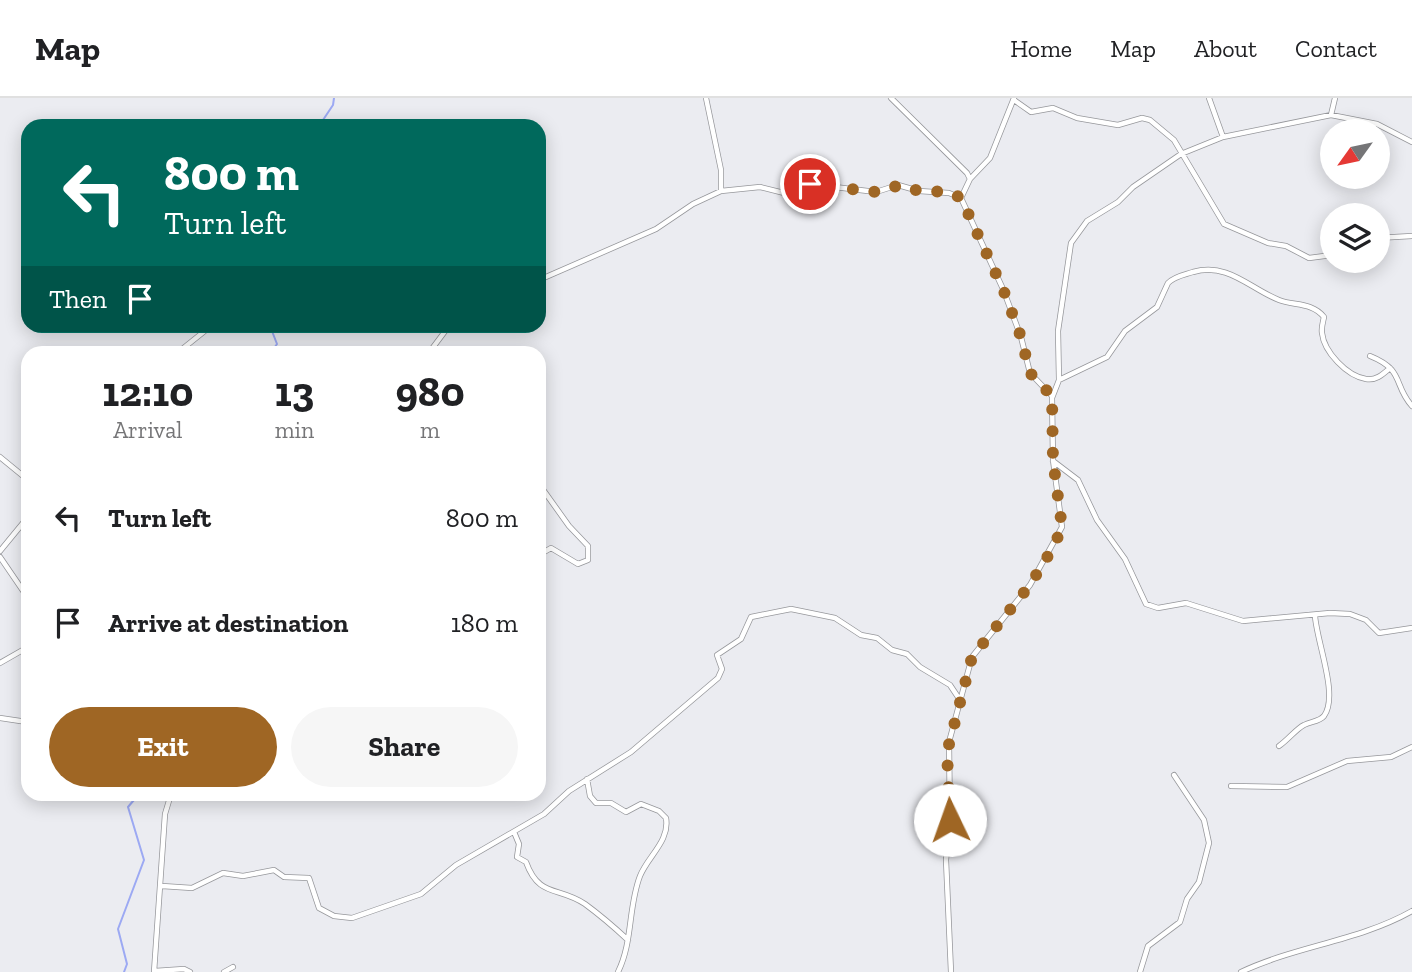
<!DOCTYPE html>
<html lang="en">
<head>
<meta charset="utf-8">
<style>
  body { margin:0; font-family:"Zilla Slab",serif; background:#f6f6f6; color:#202124; height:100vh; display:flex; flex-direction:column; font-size:26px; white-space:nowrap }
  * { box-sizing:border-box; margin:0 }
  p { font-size:23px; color:#757577 }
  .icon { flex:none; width:38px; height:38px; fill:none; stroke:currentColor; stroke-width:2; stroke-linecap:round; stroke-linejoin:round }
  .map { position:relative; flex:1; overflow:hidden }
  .drawer { position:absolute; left:21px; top:248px; width:525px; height:455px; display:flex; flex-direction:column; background:#fff; border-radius:21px; box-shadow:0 4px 18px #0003 }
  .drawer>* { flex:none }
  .hud { position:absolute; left:21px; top:21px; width:525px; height:214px; border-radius:21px; box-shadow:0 4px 18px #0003; background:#00695c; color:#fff; overflow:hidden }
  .needle { width:46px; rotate:237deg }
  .tools { position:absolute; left:1320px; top:21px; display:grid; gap:14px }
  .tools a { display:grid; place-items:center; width:70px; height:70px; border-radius:50%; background:#fff; box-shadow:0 4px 18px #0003; font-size:35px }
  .pin { position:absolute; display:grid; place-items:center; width:60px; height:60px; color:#fff; margin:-30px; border:4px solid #fff; border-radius:50%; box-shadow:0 2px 7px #0007 }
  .me { position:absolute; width:77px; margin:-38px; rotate:357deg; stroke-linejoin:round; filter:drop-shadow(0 0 5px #0008) }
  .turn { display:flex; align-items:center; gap:24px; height:147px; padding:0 28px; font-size:32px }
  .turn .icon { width:91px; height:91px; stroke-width:2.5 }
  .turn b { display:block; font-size:49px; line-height:60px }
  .then { display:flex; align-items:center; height:66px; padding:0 28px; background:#0003; gap:14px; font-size:26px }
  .eta { display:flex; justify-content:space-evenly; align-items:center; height:119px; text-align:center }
  .eta b { font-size:42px; font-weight:800; line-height:49px }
  .action { display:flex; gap:14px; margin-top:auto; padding:14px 28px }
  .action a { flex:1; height:80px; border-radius:42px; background:#9f6624; color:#fff; font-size:28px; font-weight:800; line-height:80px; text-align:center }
  .action a+a { background:#f6f6f6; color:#202124 }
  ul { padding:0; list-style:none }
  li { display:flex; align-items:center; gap:21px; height:105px; padding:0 28px }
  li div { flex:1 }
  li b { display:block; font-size:26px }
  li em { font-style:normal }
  header { display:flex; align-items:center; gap:42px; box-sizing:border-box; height:98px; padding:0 35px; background:#fff; border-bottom:2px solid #e0e0e0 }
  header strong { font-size:33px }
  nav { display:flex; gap:38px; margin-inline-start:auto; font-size:24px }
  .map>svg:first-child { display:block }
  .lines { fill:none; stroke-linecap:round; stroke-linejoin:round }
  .stream { stroke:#9ca9f3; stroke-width:2 }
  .street-casing { stroke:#96979b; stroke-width:6 }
  .street { stroke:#fff; stroke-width:4.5 }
  .route { stroke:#9f6624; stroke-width:12; stroke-dasharray:0 21.6 }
</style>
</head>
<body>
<header>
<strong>Map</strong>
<nav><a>Home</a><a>Map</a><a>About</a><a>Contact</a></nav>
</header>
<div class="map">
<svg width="1412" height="874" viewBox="0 0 1412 874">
  <rect width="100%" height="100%" fill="#ebecf1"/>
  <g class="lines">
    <path class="stream" d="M319,28L333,7L334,0
      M270,228L277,246L270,256
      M124,874L127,866L118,831L144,762L128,709L139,696"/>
    <g class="street-casing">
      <path id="street" d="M706,0L721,72V93
        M891,0L967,75L970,81L961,100
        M1209,0L1223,39
        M1014,2L1031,14L1053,10L1077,20L1118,27L1142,20L1150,22L1174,42L1224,126L1268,145L1286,148L1309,160L1332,157
        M1331,17L1335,0
        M970,81L990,60L1014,0
        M1377,140L1412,138
        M539,182L656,131L693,106L721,93L760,89L792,97L810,86L876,94L898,87L919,93L949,95L961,100L1003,191L1021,239L1030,275L1052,298
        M176,256L211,228
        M428,256L449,228
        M1370,258C1405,272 1393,287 1412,308
        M1059,282L1107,259L1125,233L1157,209L1168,185C1175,178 1184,177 1193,174C1228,164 1249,190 1279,202C1294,208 1312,204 1324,219C1323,224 1321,230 1322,235C1324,254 1347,278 1366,281C1376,283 1383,276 1390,270
        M0,359L28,382
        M1053,363L1078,382L1097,422L1125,461L1146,506L1158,510L1186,505L1243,523L1330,515L1350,516L1366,522L1379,535L1412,530
        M539,386L569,428L588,448V462L578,466L551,450L539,457
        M0,453L28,419
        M0,459L28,500
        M0,565L28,549
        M0,620L27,624
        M1279,648C1288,642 1296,631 1304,627C1311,623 1319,624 1324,618C1339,598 1317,545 1315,518
        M587,681L590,698L596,705H611L626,714L641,706L659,713L666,720C670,743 648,758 640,778C628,809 633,844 618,874
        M1231,688L1287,689L1347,663L1391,659L1412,649
        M514,734L519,746L517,759L526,764C539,800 558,788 585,806C600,817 614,829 628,842
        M162,788L192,790L223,775L243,778L274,772L284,779L309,780L319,810L334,818L352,820L421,796L456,767L544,716L569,693L631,654L718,580L722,571L717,557L741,541L751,519L791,511L835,520L861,537L877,540L892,552L907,556L920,569L950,587L960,602
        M155,873L184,871L190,874
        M154,874L165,716L171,696
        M224,874L233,869
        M951,874L946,762L950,722L949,644L972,559L1030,487L1062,429L1053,362L1052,300L1059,282L1058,233L1071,145L1087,123L1118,104L1133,89L1181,56L1223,39L1331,17L1377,26L1412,44
        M1140,874L1148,848L1180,824L1187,801L1199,784L1209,745L1204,722L1174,677
        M1241,874C1296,848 1359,843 1412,813"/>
    </g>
    <use href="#street" class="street"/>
  </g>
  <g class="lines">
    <path class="route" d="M810,86L876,94L900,87L919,93L949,94L961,100L1003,191L1021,239L1030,275L1052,298L1053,362L1062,429L1054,448L1030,487L972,559L947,654L950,722"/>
  </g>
</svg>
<div class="tools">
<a><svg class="needle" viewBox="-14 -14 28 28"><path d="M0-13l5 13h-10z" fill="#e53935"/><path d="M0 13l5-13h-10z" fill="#757577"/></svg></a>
<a><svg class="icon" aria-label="layers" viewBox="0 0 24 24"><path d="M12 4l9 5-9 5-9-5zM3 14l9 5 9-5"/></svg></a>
</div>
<div class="pin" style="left:810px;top:86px;background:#d93025"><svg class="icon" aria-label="arrive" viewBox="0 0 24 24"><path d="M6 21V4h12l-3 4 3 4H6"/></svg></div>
<svg class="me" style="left:950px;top:722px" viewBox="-20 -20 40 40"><circle r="19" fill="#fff"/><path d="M0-13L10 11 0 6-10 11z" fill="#9f6624"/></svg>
<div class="hud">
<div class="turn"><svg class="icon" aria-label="left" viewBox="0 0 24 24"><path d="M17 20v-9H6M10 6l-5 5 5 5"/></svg><div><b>800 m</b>Turn left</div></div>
<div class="then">Then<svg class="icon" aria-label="arrive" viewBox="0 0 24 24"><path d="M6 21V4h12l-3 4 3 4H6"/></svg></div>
</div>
<section class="drawer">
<div class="eta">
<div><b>12:10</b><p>Arrival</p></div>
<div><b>13</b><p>min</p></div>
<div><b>980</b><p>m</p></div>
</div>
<ul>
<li><svg class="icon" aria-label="left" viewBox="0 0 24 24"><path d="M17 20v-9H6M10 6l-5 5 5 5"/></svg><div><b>Turn left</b></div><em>800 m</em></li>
<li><svg class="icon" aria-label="arrive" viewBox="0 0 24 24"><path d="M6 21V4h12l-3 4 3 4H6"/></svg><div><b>Arrive at destination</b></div><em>180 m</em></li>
</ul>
<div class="action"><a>Exit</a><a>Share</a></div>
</section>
</div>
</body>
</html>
